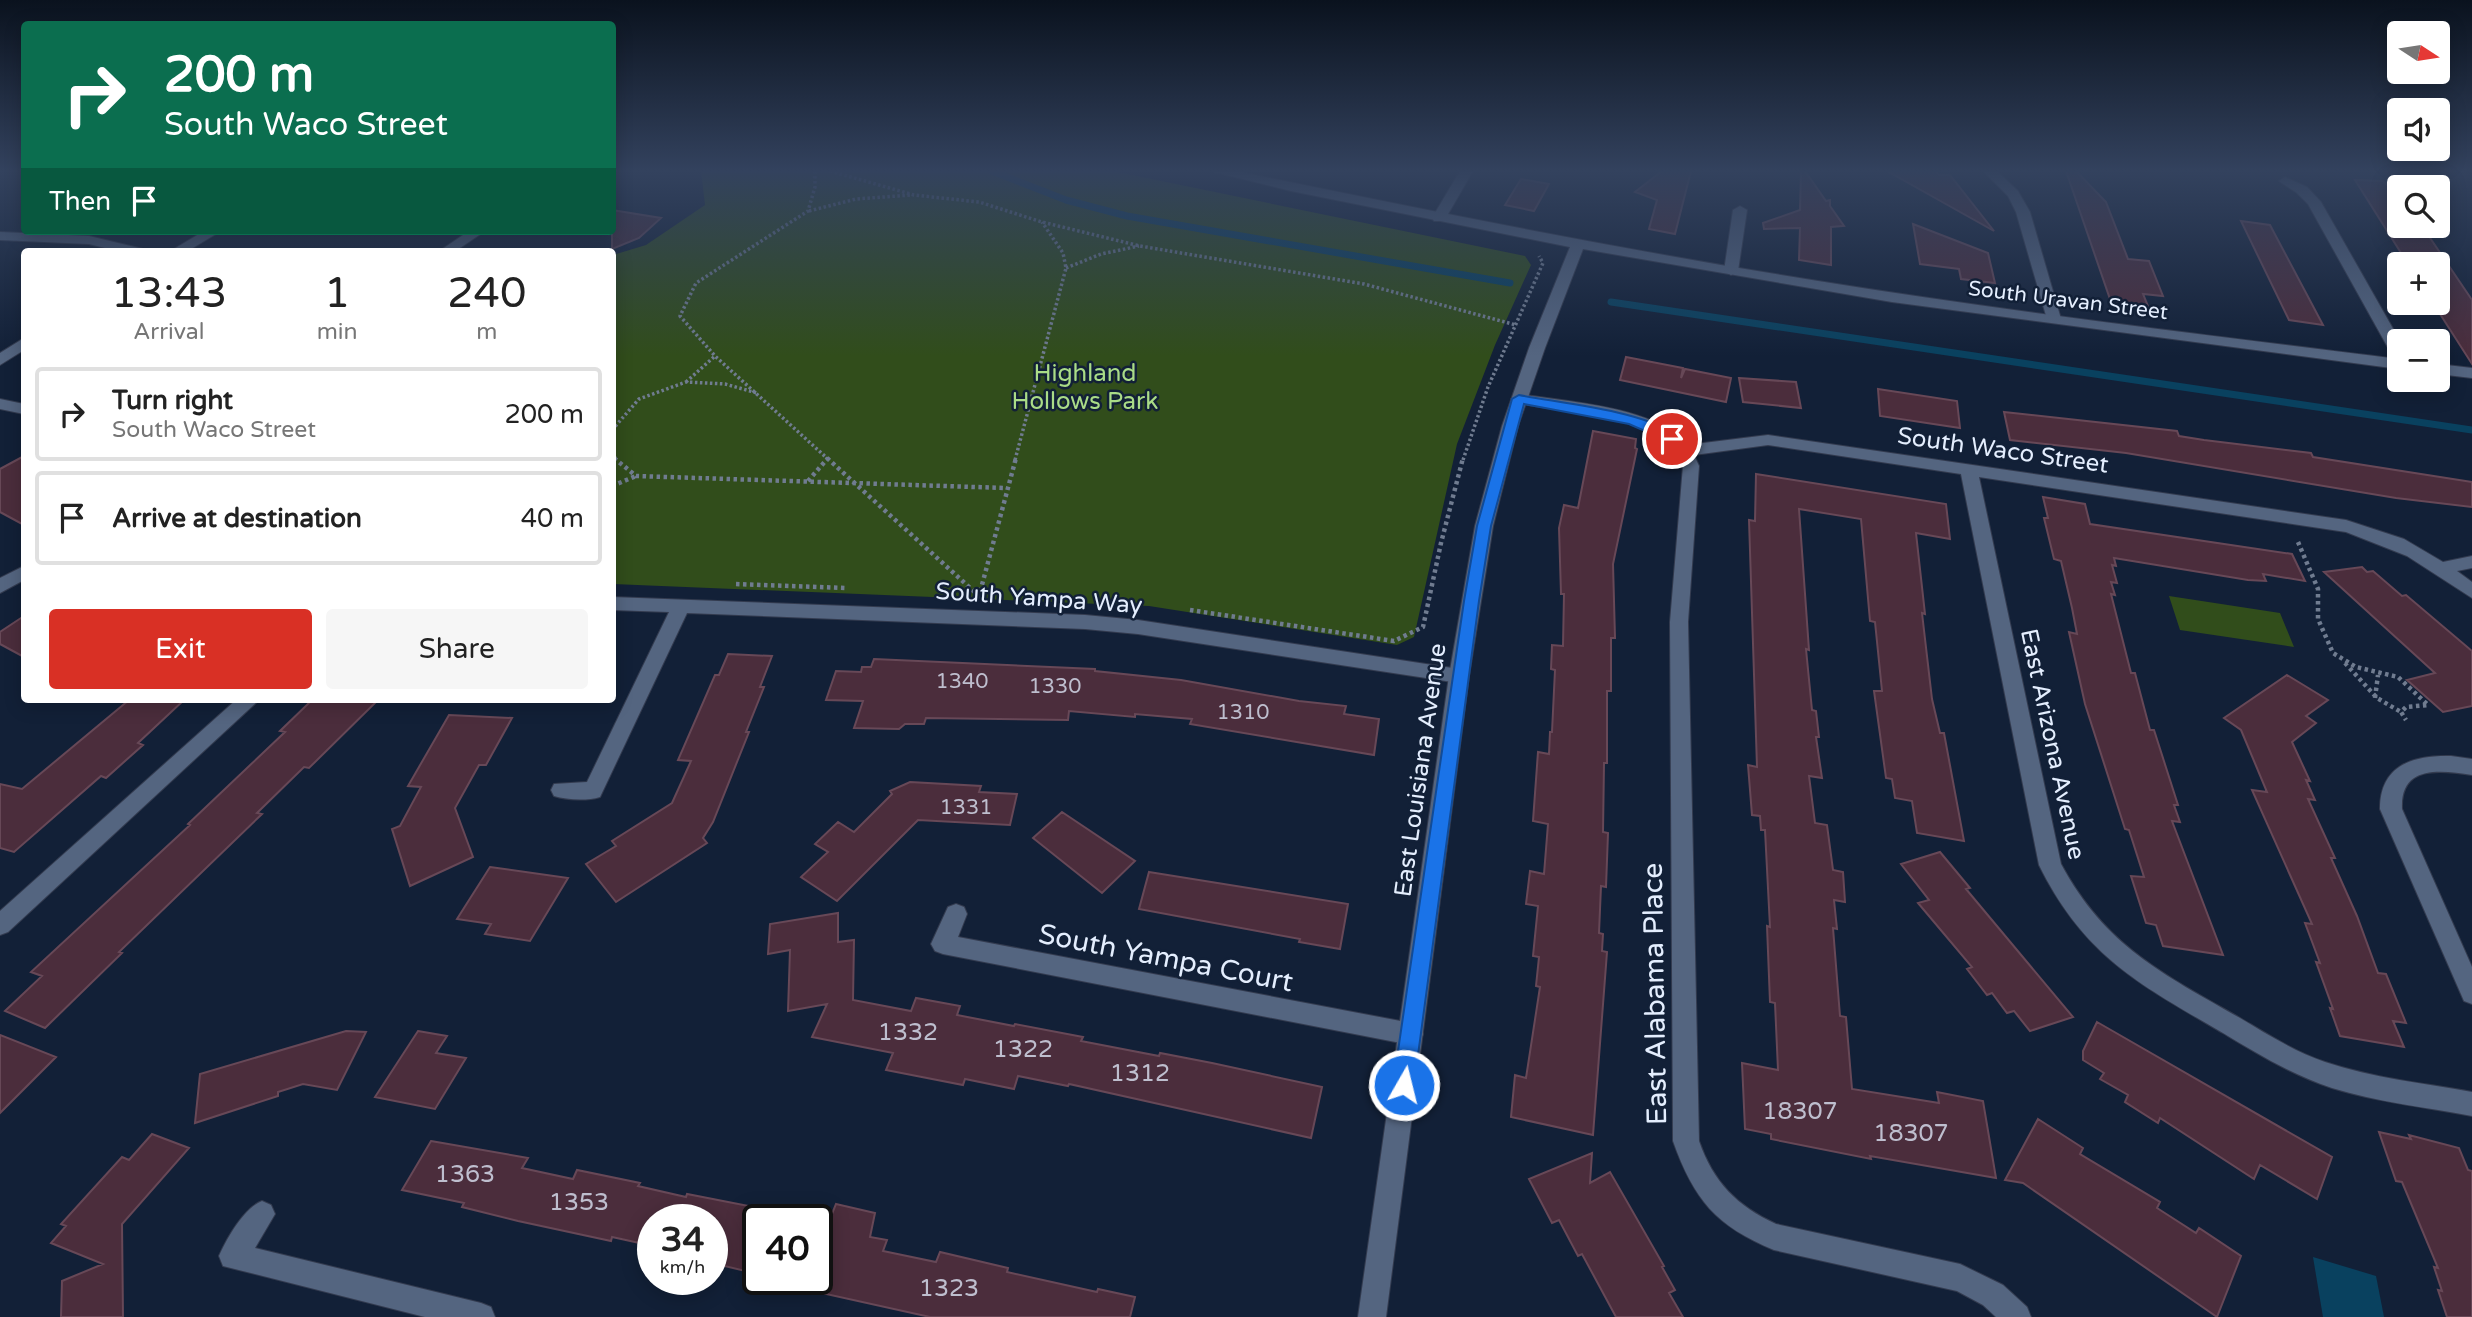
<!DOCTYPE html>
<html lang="en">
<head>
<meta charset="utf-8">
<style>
  body { margin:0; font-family:"Varela Round",sans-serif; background:#f6f6f6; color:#222; height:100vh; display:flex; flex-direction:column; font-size:26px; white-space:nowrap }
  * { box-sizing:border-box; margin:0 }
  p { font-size:23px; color:#767676 }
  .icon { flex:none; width:38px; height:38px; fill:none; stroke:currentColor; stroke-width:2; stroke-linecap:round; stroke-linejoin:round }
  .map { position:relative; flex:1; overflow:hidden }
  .panel { position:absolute; left:21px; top:248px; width:595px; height:455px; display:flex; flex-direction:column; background:#fff; border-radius:7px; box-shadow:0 4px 18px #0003 }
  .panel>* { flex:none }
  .banner { position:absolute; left:21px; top:21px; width:595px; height:214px; border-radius:7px; box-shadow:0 4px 18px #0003; background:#0b6e4f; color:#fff; overflow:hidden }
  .needle { width:46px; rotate:102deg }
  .controls { position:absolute; left:2387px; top:21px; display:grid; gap:14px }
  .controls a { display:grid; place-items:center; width:63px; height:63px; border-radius:7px; background:#fff; box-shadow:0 4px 18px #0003; font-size:35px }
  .speed { position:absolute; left:637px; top:1204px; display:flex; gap:14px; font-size:35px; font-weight:700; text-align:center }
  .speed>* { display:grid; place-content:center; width:91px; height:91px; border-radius:50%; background:#fff; box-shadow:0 4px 18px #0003; line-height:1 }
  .speed small { font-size:18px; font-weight:400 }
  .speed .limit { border:4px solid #111; border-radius:10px; background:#fff; color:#111 }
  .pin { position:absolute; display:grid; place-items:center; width:60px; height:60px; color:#fff; margin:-30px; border:4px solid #fff; border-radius:50%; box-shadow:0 2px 7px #0007 }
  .me { position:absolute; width:77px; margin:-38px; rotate:8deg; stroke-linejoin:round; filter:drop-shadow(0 0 5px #0008) }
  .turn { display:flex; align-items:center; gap:24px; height:147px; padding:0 28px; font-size:32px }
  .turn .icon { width:91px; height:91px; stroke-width:2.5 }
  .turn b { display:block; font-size:49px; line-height:60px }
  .then { display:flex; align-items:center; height:66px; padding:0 28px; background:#0003; gap:14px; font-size:26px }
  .eta { display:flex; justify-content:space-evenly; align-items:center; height:119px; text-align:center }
  .eta b { font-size:42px; font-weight:600; line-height:49px }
  .cta { display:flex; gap:14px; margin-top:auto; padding:14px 28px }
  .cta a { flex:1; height:80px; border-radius:7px; background:#d93025; color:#fff; font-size:28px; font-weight:600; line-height:80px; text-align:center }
  .cta a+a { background:#f6f6f6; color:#222 }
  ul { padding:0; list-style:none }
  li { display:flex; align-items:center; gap:21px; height:94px; margin:0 14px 10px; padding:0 14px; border:4px solid #e0e0e0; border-radius:7px }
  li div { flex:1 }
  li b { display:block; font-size:26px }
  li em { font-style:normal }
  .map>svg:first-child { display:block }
  .green { fill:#314d1b }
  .water { fill:#09415f }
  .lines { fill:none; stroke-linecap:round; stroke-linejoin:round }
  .stream { stroke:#09415f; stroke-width:7 }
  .building { fill:#4b2d3c; stroke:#674857; stroke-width:2 }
  .minor-casing { stroke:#333b4f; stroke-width:2 }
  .tertiary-casing { stroke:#333b4f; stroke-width:2 }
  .path-far1 { stroke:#707c90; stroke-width:3.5; stroke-dasharray:2.5 2.5; stroke-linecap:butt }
  .path { stroke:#707c90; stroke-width:4.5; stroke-dasharray:3.5 3.5; stroke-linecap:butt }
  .minor { fill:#546580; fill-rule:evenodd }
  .tertiary { fill:#546580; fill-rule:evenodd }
  .route { fill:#1a73e8; stroke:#114b97; stroke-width:2 }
  .labels { text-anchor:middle; stroke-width:5; stroke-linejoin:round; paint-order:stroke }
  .far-street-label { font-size:21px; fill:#e4eefe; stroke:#122037 }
  .number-label { font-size:21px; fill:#bebece }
  .park-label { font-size:24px; fill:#aadc87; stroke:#122037 }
  .street-label { font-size:24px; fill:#e4eefe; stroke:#122037 }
  .near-number-label { font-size:24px; fill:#bebece }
  .near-street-label { font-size:28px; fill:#e4eefe; stroke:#122037 }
</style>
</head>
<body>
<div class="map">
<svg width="2472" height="1317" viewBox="0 0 2472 1317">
  <rect width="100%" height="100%" fill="#122037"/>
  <path class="green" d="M701,171H1113L1525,256L1531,265L1495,345L1457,444L1414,637L1397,645L1149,606L613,584V255L646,245L705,205Z
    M2169,596L2280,613L2294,647L2180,630Z"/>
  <path class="water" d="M2313,1257L2376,1276L2384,1317H2323Z"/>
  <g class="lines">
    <path class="stream" d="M992,171L1066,200L1127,216L1510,283
      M1611,302L2472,430"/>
  </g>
  <path class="building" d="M1662,171H1691L1675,234L1649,229L1657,200L1635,192Z
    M1801,171H1805L1826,201L1830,200V206L1844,226L1831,227V265L1799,260L1800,228L1764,229L1763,223L1800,210Z
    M1887,171H1936L1939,175H1950L1994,231Z
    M2066,171H2076L2106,202L2128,259L2149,261L2163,296L2143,294L2148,306L2111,302Z
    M1521,179L1549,184L1534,211L1505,205Z
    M2355,180L2383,181L2399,198V226H2422L2472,300V364L2433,303H2438V264H2408Z
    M612,210L661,218L639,238L612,249Z
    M2241,221L2270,225L2323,325L2289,320Z
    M1913,224L1988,253L1995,283L1961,279L1959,269L1920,264Z
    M1626,357L1683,368L1681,378L1685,369L1731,378L1726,402L1620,380Z
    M1739,378L1796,382L1801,408L1743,402Z
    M1878,389L1957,401L1960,428L1880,416Z
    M2004,412L2177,431L2179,436L2204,440L2311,453L2313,457L2472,482V507L2396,498L2126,453L2010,440Z
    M1593,431L1636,439L1635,448L1637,449L1613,564L1615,638H1611V691H1607V763H1604L1603,832L1608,833L1606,887L1601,886L1599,933L1603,934L1602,951L1607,952L1593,1135L1511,1117L1515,1075L1526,1078L1540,987L1536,986L1539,957L1533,956L1538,906L1526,904L1530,871L1544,874L1548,824L1533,821L1538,752L1549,754L1550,732H1552L1555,670L1551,669L1552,645L1563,646L1564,594H1561L1559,528L1564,505L1578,508Z
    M24,456V525L0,512V469Z
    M1756,474L1946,504L1950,539L1916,533L1925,614L1922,613L1932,699L1940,733H1944L1964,841L1917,833L1912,801L1895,798L1892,779L1886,778L1874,691H1882L1875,622L1870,621L1861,519L1799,509L1809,650L1806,649L1812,710L1816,711L1819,737H1816L1822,778L1809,776L1815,823L1827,825L1833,870L1843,872L1845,902L1834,900L1837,929L1833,928L1840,1016L1846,1017L1852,1089L1939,1103L1937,1092L1983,1101L1996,1178L1870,1156L1871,1159L1771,1139V1134L1745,1129L1742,1063L1778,1070L1775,1003L1770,1002L1767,926L1770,927L1765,830H1761L1760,816L1752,815L1748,765L1757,767L1749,520L1755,521Z
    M2043,497L2085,504L2090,524L2292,554L2305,581L2263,574L2266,581L2248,580L2114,558L2116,566L2112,565L2117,583L2111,582L2115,595L2111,594L2131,673H2135L2150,730H2154L2178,805H2174L2180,822L2172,821L2223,955L2163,946L2156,925L2146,923L2131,876L2144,877L2129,830L2125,829L2085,704L2069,632L2077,634L2072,608L2061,561L2054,559L2044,518H2048Z
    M2362,567L2367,572L2373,571L2402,596L2406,595L2472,651V706L2443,712L2407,680L2435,673L2324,572Z
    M24,616V657L0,644V632Z
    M728,654L772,656L760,687H764L746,732H749L713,822L703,838L707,843L616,902L586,864L616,846L612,841L672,803L691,761L678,760L715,675H719Z
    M874,659L1095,669V671L1181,680L1299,701L1346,706L1344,714L1379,719L1374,755L1190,724L1192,719L1135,714V717L1069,711L1068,720L926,718L924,724H905L899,729L854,728L863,701L826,700L836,671L861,672L862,667H871Z
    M2287,675L2328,700L2306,716L2316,723L2292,742L2310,781L2306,780L2315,800L2308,799L2335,858H2331L2357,916L2378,973L2386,974L2406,1023L2393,1021L2404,1047L2340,1036L2330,1008L2333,1009L2316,962L2320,963L2305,923L2312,924L2252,790L2267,792L2241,730L2224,718Z
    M129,700H184L138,743L143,745L106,778L101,776L14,852L0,848V784L22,789Z
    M312,700H378L309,768L304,767L257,813L262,814L119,952L122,953L45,1028L5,1011L42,976L31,972L190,825L188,824L285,732L280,731Z
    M449,715L512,718L486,765H479L455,808L473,857L410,886L392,829L400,826L421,787L408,786Z
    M910,782L981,786L979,792L1017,794L1010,825L918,820L837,901L801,877L828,852L815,844L838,822L854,832L892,794L890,791Z
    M1062,812L1135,861L1102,893L1033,838Z
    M1940,852L1970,888L1966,889L2073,1017L2030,1031L2014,1011L2007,1013L1992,993L1987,995L1967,969L1972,967L1918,903L1929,900L1901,864Z
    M490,867L568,878L530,941L485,934L491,924L457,919Z
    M1149,872L1348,904L1340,949L1299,942L1300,939L1139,909Z
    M838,913V942L854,940L853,1000L911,1011L916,998L960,1006L957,1015L1014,1026L1015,1024L1083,1037L1081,1041L1159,1056L1160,1053L1212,1063L1322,1087L1311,1138L1069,1084L1068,1086L1018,1076L1014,1089L965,1079L963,1085L886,1070L893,1053L812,1037L827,1004L788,1011L790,950L768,954L770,924Z
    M2097,1022L2332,1157L2317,1199L2260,1165L2254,1179L2160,1118L2158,1123L2125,1102L2128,1095L2100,1079L2104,1073L2083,1060V1051Z
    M346,1031L366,1032L337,1090L303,1084L278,1092V1096L195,1123L200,1074Z
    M418,1031L447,1036L436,1053L466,1058L435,1109L375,1097Z
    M0,1035L56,1057L0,1113Z
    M2038,1119L2083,1148L2080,1154L2160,1202L2157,1208L2196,1233L2199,1228L2241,1256L2217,1317L2023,1183L2005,1180Z
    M2379,1132L2411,1139L2409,1135L2459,1148L2468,1170L2472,1171V1317H2447L2438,1290L2442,1291L2434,1267L2438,1268L2402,1182L2396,1181Z
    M152,1134L189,1148L122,1224L123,1317H61L62,1281L103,1264L51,1243L66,1226L61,1224L122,1157L129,1160Z
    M431,1141L528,1158L522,1168L573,1179L577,1170L640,1183L638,1186L686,1197L687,1194L759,1208L758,1274L712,1263V1220H653V1246L612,1237L611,1241L518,1221L462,1207L464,1203L402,1190Z
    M1592,1153L1590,1183L1610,1172L1664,1266L1662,1267L1675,1290L1669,1293L1683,1317H1616L1582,1254L1578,1256L1559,1220L1552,1223L1529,1179Z
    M836,1204L875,1213L870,1237L887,1240L883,1251L936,1262L940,1252L1008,1268L1007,1272L1097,1292L1098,1289L1135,1297L1130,1317H930L817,1292V1221L828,1224Z"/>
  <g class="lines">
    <g class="minor-casing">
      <path id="minor" d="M1460,171H1473L1444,221H1434L1432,218Z
        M1983,171H1997L2018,191L2030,212L2061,319L2059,322L2054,323L2047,319L2016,212L2008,196Z
        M2285,177L2307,187L2321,202L2400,341L2399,357L2391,353L2308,204L2297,193L2279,181Z
        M1740,206L1747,210L1738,271L1731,275L1724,271L1733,210Z
        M204,231H221L186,252H169Z
        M469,231H485L454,252H438Z
        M0,232L89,236L143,249L145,252H121L89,244L0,240Z
        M24,338V350L0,365V353Z
        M1519,394C1566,402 1656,406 1687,445L1768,435L2346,520L2404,539L2443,562L2472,556V568L2457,571L2472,582V598L2407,556L2346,532L1979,477L2061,864C2105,946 2163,974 2240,1018C2267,1034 2295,1052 2325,1062C2373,1078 2423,1083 2472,1092V1116C2425,1107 2377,1102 2332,1088C2292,1075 2258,1054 2223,1033C2139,984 2084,956 2039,865L1961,474L1768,445L1694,455L1699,466L1688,622L1699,1141C1713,1182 1737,1206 1776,1224L1960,1264L2003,1285L2027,1307L2031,1317H1996L1983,1305L1957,1291L1774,1250C1716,1226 1694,1200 1673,1141L1670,622L1683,466C1657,410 1565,415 1513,402L1511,399Z
        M0,399L24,404V414L0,409Z
        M24,566V580L0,593V578Z
        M612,597L1085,615L1138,620L1459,669L1466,671L1469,676L1466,681L1459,683L1138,634L1085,629L687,613L600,797C587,801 567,800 554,796L551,790L554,784L587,782L669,612L612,610Z
        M236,700H259L8,932L0,935V911Z
        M2451,756L2472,759V775C2440,770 2400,765 2402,809L2472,967V1004L2464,1001L2380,809C2380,765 2413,755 2451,756Z
        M956,904L964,907L967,914L958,937L1411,1023L1420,1026L1423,1034L1420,1042L1411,1045L943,954L935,951L931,944L948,907Z
        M262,1201L271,1205L275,1214L255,1248L481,1303L491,1307L495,1317H425L223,1266L219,1256C227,1238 244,1208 262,1201Z"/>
    </g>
    <g class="tertiary-casing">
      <path id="tertiary" d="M1210,171H1236C1429,211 1623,250 1818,281C2011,312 2205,335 2399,359V369L1892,302L1583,249L1545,348L1518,426L1493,526L1469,676L1386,1317H1358L1449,676L1475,526L1502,426L1529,348L1570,247L1291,191Z
        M2438,364L2472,368V378L2438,374Z"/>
    </g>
    <path class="path-far1" d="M815,171V187L808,211L696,283L680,316L715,356L829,460
      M830,171L914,195L979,202L1042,222L1140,246L1364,284L1516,325
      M809,211L856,199L911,195
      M1066,268L1101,254L1139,246
      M686,382L715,356
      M612,430L639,399L686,382L725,384L757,393
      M612,451L616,460
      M1015,460L1066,268L1063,253L1042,222
      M1463,460L1488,387L1543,263L1539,256"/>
    <path class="path" d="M614,458L636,476L1006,488
      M827,458L979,596L1016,458
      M808,481L828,458
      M612,486L636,476
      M2298,542L2318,589V619L2333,653L2356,667L2398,677L2428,705L2406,707L2401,712L2406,720
      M736,584L846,588
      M1190,610L1394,641L1423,627L1441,543L1463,458
      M2345,663L2377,698L2401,712
      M2375,698L2378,675"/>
    <use href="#minor" class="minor"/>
    <use href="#tertiary" class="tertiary"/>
  </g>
  <linearGradient id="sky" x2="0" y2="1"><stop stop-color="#0a121e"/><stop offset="0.48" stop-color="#33425e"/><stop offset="1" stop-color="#33425e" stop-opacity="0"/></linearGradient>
  <rect width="2472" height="356" fill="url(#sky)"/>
  <path class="route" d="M1519,395C1558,403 1653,411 1679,439L1672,443L1629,424L1524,404L1491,526L1479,601L1414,1085L1411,1092L1404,1095L1396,1092L1393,1085L1464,601L1477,526L1512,399Z"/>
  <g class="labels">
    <g class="far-street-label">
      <text transform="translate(2068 300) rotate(7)" y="7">South Uravan Street</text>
    </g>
    <g class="number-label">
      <text x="962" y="688">1340</text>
      <text x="1055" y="693">1330</text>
      <text x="1243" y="719">1310</text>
      <text x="966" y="814">1331</text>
    </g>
    <g class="park-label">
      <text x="1085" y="381">Highland<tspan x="1085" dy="28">Hollows Park</tspan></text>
    </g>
    <g class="street-label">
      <text transform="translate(2003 450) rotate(8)" y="8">South Waco Street</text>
      <text transform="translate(1039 598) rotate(4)" y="8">South Yampa Way</text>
      <text transform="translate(2053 744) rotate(78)" y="8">East Arizona Avenue</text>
      <text transform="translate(1420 770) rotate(-82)" y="8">East Louisiana Avenue</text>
    </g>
    <g class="near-number-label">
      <text x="908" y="1040">1332</text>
      <text x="1023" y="1057">1322</text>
      <text x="1140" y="1081">1312</text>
      <text x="1800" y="1119">18307</text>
      <text x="1911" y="1141">18307</text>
      <text x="465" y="1182">1363</text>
      <text x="579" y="1210">1353</text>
      <text x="949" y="1296">1323</text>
    </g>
    <g class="near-street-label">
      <text transform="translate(1166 957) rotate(11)" y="10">South Yampa Court</text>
      <text transform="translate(1654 994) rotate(-91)" y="10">East Alabama Place</text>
    </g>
  </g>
</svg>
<div class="controls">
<a><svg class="needle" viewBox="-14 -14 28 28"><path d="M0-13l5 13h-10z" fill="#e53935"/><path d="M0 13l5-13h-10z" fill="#767676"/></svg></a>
<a><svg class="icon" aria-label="sound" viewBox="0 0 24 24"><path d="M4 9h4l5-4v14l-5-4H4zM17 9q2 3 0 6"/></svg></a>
<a><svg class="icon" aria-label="search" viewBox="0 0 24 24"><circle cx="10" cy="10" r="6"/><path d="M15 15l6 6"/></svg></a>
<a>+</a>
<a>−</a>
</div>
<div class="speed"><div>34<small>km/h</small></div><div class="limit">40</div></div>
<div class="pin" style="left:1672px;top:439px;background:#d93025"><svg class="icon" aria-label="arrive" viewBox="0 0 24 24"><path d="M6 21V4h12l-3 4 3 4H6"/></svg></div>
<svg class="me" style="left:1404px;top:1085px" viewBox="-20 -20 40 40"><circle r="17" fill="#1a73e8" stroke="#fff" stroke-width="3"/><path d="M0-11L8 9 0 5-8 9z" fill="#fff"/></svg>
<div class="banner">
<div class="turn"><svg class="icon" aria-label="right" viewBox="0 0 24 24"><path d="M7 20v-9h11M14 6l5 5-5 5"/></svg><div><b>200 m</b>South Waco Street</div></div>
<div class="then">Then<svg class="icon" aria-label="arrive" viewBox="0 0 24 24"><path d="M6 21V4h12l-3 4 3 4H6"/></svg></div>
</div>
<section class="panel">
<div class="eta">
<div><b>13:43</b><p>Arrival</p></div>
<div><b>1</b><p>min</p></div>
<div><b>240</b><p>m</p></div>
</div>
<ul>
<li><svg class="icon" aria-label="right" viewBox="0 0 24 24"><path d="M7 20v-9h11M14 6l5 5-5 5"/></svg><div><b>Turn right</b><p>South Waco Street</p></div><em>200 m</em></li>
<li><svg class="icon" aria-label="arrive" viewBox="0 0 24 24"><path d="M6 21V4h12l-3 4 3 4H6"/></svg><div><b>Arrive at destination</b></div><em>40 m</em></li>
</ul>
<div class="cta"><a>Exit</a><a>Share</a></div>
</section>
</div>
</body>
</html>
